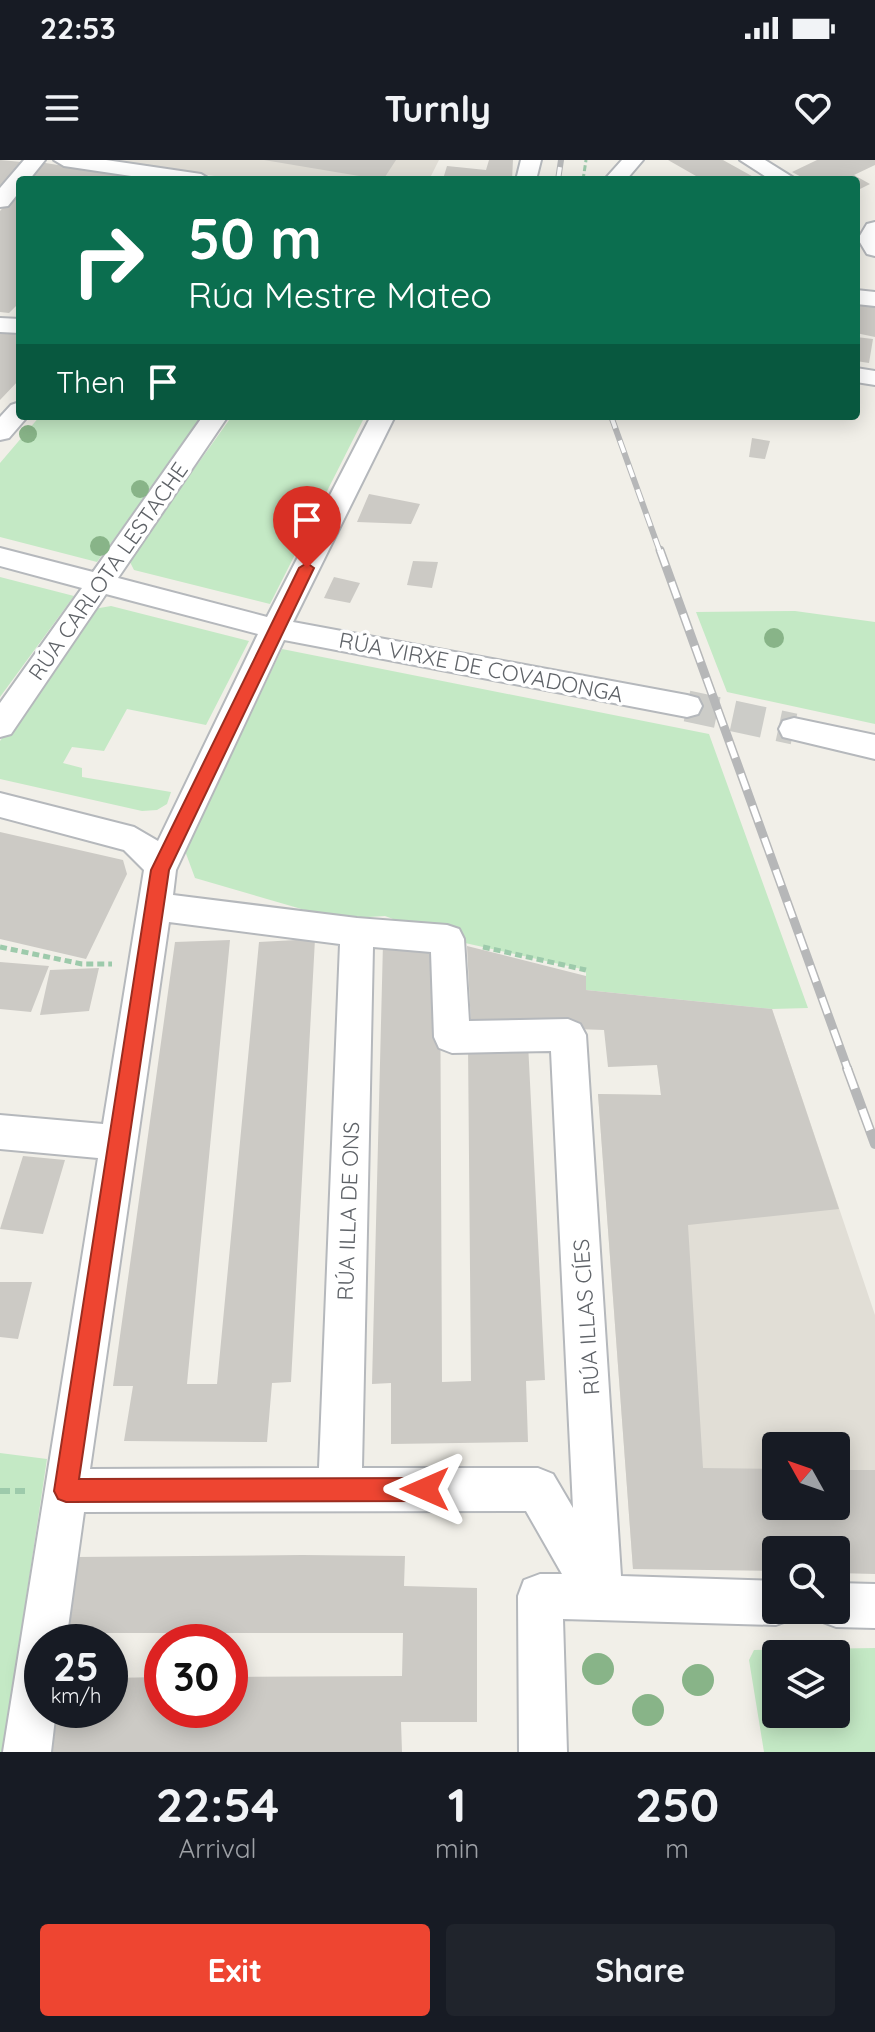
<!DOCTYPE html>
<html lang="en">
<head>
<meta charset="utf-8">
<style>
  body { margin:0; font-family:Quicksand,sans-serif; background:#20242c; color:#f1f3f6; height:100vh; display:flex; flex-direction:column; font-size:30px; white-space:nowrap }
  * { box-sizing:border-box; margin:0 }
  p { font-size:26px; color:#9ea1a6 }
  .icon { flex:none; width:44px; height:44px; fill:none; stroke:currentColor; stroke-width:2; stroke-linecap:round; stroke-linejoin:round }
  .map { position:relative; height:1592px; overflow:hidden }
  .sheet { display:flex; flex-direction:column; background:#171b24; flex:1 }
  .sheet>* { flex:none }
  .top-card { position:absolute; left:16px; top:16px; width:844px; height:244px; border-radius:8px; box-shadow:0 4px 20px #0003; background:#0b6e4f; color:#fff; overflow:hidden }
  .needle { width:52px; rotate:310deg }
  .controls { position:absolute; left:762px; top:1272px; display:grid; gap:16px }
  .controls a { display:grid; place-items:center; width:88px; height:88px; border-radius:8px; background:#171b24; box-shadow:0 4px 20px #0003; font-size:40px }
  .speed { position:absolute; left:24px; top:1464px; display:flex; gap:16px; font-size:40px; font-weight:700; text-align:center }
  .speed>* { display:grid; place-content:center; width:104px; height:104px; border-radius:50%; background:#171b24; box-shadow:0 4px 20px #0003; line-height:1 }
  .speed small { font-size:20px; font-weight:400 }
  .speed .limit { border:12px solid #d22; background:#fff; color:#111 }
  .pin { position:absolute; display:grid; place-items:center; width:68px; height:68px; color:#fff; margin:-82px -34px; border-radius:50% 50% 50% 0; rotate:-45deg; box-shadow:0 0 8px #0007 }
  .pin .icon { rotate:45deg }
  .me { position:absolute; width:88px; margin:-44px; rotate:270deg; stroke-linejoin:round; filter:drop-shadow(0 0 6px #0008) }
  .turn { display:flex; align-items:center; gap:28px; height:168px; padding:0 40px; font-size:36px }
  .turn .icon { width:104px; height:104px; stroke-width:2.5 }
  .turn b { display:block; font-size:56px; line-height:68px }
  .then { display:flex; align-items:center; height:76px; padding:0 40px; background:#0003; gap:16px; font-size:30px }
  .eta { display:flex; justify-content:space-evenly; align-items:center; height:136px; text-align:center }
  .eta b { font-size:48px; font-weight:700; line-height:56px }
  .action { display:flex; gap:16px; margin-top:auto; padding:16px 40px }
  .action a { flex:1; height:92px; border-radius:8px; background:#ee4531; color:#fff; font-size:32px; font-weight:700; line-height:92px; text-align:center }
  .action a+a { background:#20242c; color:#f1f3f6 }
  .status { display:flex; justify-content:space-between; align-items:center; height:56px; padding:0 40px; background:#171b24; direction:ltr }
  .status svg { height:22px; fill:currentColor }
  header { display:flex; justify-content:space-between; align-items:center; height:104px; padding:0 40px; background:#171b24; font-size:36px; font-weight:700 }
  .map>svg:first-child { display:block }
  .education { fill:#e1ded6; fill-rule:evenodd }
  .green { fill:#c4e9c5; fill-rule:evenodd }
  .building { fill:#cccac5 }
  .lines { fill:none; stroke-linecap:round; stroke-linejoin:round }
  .minor-tunnel { stroke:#ccccc8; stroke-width:31; stroke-dasharray:31 16; stroke-linecap:butt }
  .minor-casing { stroke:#b5b8bc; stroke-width:4 }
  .path-far2 { stroke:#9dcaab; stroke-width:3; stroke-dasharray:6 3; stroke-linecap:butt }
  .path-far1 { stroke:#9dcaab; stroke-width:5; stroke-dasharray:7 4; stroke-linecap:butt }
  .path { stroke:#9dcaab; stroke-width:6; stroke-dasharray:10 5; stroke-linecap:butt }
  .minor { fill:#fff; fill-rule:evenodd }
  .rail-far2-casing { stroke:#b6b7b8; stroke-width:6 }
  .rail-far1-casing { stroke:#b6b7b8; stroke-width:9 }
  .rail-casing { stroke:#b6b7b8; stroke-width:10 }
  .rail-far2 { stroke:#fff; stroke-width:4; stroke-dasharray:13; stroke-linecap:butt }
  .rail-far1 { stroke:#fff; stroke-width:6; stroke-dasharray:17; stroke-linecap:butt }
  .rail { stroke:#fff; stroke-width:7; stroke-dasharray:22; stroke-linecap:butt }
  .tree { fill:#88b488 }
  .route { fill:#ee4531; stroke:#9b2d20; stroke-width:2 }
  .labels { text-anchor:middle; stroke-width:7; stroke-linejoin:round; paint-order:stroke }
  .street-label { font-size:22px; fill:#5f6368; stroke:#fff }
</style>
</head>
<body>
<div class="status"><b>22:53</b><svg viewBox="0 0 49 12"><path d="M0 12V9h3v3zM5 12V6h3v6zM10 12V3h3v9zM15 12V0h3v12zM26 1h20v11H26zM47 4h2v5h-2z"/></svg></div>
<header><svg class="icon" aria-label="menu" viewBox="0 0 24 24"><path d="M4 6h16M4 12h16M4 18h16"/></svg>Turnly<svg class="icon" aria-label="heart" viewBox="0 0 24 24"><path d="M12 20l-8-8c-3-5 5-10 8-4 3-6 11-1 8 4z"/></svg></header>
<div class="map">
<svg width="875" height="1592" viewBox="0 0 875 1592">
  <rect width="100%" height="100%" fill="#f1efe8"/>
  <path class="education" d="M106,0H439L429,20H242Z
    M650,837L772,849L875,1155V1414L836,1390H776L714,1409H633L598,934L661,935ZM776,1286H836V1346H776Z"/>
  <path class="green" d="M40,256H204L97,402L0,377V303Z
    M232,256H365L270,444L134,410L129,400Z
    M0,417L74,436L0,537Z
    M111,446L249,481L206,565L127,549L104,591L72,587L63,603L82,608V617L171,632L167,644L157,650L142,651L0,619V581L94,449Z
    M795,451L875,462V564L727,532L696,452Z
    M282,489L709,574L808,848L772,849L586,830V810L447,779L385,756L336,759L195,718L185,691Z
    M0,1293L47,1299L3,1592H0Z
    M875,1488V1592H764L749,1500L754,1490ZM776,1494H836V1554H776Z"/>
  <path class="building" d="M0,0L22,2L0,32Z
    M264,0H396L383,20Z
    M489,0H513L512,20L443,19L447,6L486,10Z
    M668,0H723L759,20H703Z
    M817,0H875V5L854,15L870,24L856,31V20H807L792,12Z
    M39,2L135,17L142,20H26Z
    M20,28V142L9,153L0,152V51Z
    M856,144L875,146V177L856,173Z
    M0,172L20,174V219L0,240Z
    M856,177L873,179L869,203L856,201Z
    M752,278L770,281L765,299L749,297Z
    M369,334L420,344L411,364L357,362Z
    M413,401L438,402L432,428L407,425Z
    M334,417L360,423L350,443L324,438Z
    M0,672L123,700L127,714L86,799L0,779Z
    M315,779L291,1222L272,1223L267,1282L124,1281L133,1226H113L175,782L230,780L187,1224H217L259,782Z
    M440,781L442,1222L471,1221L468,884L528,883L545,1220L526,1221L528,1282L391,1284V1223L372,1224L383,783Z
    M467,786L586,816V830L772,849L839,1049L688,1065L703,1308L776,1309V1346H836V1310H875V1414L836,1413V1390H776V1411L633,1409L598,934L661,935L657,905L608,907L604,870L471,865Z
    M0,802L49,806L31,852L0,849Z
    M99,808L89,851L40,855L50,810Z
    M23,996L65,1000L43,1074L0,1069Z
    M0,1122H32L18,1179L0,1177Z
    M302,1395L405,1396L404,1426L477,1428V1562H401L402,1592H52L58,1550H110V1518L162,1517V1550H230V1517L402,1516L403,1473H65L75,1397Z"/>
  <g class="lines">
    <path class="minor-tunnel" d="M687,546L794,569"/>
    <g class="minor-casing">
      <path id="minor" d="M24,0H45L29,20H20V31L8,46L0,47V28Z
        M54,0H106L201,14L211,20H158L64,6Z
        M521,0H541L536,20H516Z
        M622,0H643L626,20H604Z
        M740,0H765L797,20H771Z
        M875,62V96L867,94L858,79L867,64Z
        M856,130L875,132V146L856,144Z
        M0,158L20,159V173L0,172Z
        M856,208L875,211V225L856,222Z
        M20,242V256H28L9,278L0,280V257L11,245Z
        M203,256H228L118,418L267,457L371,256H395L293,462L687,535L698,538L702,546L698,554L687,557L284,480L176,710L173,735L357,758L447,765L459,769L464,779L469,861L568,859L580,864L586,875L621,1416L776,1421V1450H796L792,1459L776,1465L563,1459L567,1592H519L518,1436L524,1420L540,1414H562L526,1351L84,1352L66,1482H42V1550H56L51,1592H3L98,998L0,989V955L103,964L144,710L124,690L0,657V633L134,667L158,681L258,474L106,434L11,574L0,577V543L82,428L0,406V388L93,412ZM169,762L340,784L319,1308L90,1309ZM373,787L431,792L434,877L439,888L452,893L551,891L573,1348L553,1314L538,1308H362Z
        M794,558L875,575V599L783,577L779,569L783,561Z
        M836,1423L875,1424V1468L836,1467L820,1461L816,1450H836Z"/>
    </g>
    <path class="path-far2" d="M583,20L586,0"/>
    <path class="path-far1" d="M0,787L82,804H112
      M483,787L586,810"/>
    <path class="path" d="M0,1331H29"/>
    <use href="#minor" class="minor"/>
    <g class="rail-far2-casing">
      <path id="rail-far2" d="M558,20L561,0
        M611,256L660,392"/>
    </g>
    <g class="rail-far1-casing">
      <path id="rail-far1" d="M660,390L848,910"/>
    </g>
    <g class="rail-casing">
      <path id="rail" d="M847,908L875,984"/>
    </g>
    <use href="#rail-far2" class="rail-far2"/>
    <use href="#rail-far1" class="rail-far1"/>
    <use href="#rail" class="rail"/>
  </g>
  <g class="tree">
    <circle cx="28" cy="274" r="9"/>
    <circle cx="140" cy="329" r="9"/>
    <circle cx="100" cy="386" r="10"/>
    <circle cx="774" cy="478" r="10"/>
    <circle cx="598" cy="1509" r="16"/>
    <circle cx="698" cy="1520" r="16"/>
    <circle cx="648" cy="1550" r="16"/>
  </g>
  <path class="route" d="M307,403L314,408L169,710L79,1319L425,1318L433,1321L437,1329L433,1337L425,1341L66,1342L58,1339L54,1331L151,710L299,408Z"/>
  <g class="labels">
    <g class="street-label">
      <text transform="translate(108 411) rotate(-55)" y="8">RÚA CARLOTA LESTACHE</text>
      <text transform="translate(481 507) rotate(11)" y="8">RÚA VIRXE DE COVADONGA</text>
      <text transform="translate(348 1051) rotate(-88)" y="8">RÚA ILLA DE ONS</text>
      <text transform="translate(586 1157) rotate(-94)" y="8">RÚA ILLAS CÍES</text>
    </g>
  </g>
</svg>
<div class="controls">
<a><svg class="needle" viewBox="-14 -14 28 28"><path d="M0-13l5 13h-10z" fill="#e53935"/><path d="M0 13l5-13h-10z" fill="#9ea1a6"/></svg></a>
<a><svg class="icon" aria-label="search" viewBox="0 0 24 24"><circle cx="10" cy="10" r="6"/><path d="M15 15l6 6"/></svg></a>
<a><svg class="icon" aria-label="layers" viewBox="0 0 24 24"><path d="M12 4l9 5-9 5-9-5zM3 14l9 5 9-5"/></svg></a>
</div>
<div class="speed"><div>25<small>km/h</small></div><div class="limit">30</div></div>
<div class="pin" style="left:307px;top:408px;background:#d93025"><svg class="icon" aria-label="arrive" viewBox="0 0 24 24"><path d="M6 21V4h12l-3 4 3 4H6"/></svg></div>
<svg class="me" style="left:425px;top:1329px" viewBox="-20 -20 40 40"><path d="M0-17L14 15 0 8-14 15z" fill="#ee4531" stroke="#fff" stroke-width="4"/></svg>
<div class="top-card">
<div class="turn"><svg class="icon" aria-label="right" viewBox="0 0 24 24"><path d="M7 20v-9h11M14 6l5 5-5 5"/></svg><div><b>50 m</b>Rúa Mestre Mateo</div></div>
<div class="then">Then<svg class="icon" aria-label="arrive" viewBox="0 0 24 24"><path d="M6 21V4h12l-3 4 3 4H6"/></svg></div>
</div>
</div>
<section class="sheet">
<div class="eta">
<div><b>22:54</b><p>Arrival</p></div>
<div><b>1</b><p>min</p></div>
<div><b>250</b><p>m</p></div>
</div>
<div class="action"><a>Exit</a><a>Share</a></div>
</section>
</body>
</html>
